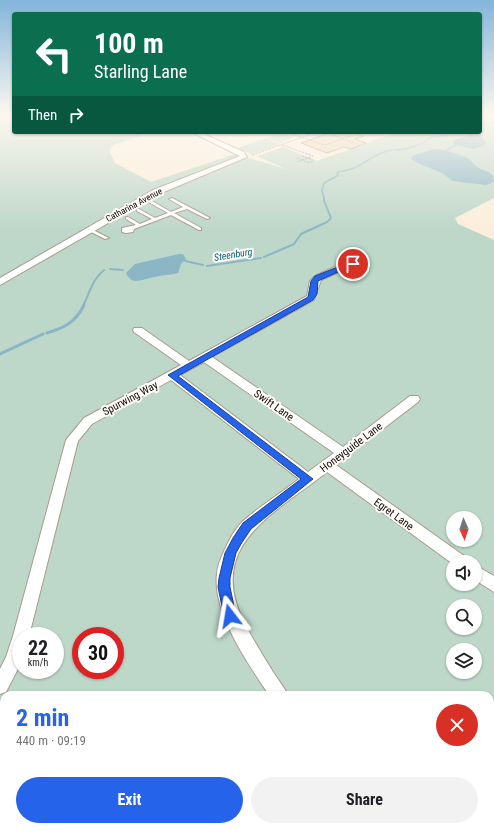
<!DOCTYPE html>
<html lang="en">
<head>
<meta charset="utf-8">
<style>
  body { margin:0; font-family:"Roboto Condensed",sans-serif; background:#f2f2f2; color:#202124; height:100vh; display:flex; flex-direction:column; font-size:15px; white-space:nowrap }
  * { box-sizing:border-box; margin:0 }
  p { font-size:13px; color:#757577 }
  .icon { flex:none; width:22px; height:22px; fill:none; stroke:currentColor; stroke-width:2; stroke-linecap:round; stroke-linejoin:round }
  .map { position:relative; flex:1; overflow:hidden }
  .panel { position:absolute; left:0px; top:691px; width:494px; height:140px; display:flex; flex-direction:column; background:#fff; border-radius:12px 12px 0 0; box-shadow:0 1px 3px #0004 }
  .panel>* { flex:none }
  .guide { position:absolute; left:12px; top:12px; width:470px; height:122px; border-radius:4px; box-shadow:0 1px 3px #0004; background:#0b6e4f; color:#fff; overflow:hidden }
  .needle { width:26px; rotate:177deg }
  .fabs { position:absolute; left:446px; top:511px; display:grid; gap:8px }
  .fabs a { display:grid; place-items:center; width:36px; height:36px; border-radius:50%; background:#fff; box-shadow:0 1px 3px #0004; font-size:20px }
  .speed { position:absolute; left:12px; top:627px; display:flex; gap:8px; font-size:20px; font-weight:700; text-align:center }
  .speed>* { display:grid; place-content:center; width:52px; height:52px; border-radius:50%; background:#fff; box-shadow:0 1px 3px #0004; line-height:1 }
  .speed small { font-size:10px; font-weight:400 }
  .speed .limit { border:6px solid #d22; background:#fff; color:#111 }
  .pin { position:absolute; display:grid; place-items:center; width:34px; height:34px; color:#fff; margin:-17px; border:2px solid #fff; border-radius:50%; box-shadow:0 1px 4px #0007 }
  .me { position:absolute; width:44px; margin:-22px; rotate:346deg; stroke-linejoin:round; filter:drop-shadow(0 0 3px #0008) }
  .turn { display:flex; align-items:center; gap:14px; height:84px; padding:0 16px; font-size:18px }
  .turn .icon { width:52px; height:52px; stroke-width:2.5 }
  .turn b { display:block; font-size:28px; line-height:34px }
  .then { display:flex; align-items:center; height:38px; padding:0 16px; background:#0003; gap:8px; font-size:15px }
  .round { display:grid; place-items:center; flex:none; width:42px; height:42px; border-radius:21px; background:#f2f2f2 }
  .head { display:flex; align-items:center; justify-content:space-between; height:68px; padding:0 16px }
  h1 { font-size:24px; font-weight:700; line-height:30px; color:#2563eb }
  .cta { display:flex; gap:8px; margin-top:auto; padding:8px 16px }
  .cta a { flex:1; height:46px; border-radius:24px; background:#2563eb; color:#fff; font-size:16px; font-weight:700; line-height:46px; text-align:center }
  .cta a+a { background:#f2f2f2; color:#202124 }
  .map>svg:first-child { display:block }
  .green { fill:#bdd7c9; fill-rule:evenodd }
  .water { fill:#8bb6c6 }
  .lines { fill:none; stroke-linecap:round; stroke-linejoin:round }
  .stream-far2 { stroke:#8bb6c6; stroke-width:1.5 }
  .stream-far1 { stroke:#8bb6c6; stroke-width:2 }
  .stream { stroke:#8bb6c6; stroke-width:3 }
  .building { fill:#ebd4b2; stroke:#a29685 }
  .service-casing { stroke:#a89c8a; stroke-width:2 }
  .minor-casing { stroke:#a89c8a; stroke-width:2 }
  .path { stroke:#a09688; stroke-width:1; stroke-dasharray:2.5 1; stroke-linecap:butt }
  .service { fill:#fff; fill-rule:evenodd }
  .minor { fill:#fff; fill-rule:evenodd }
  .route { fill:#2563eb; stroke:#184099 }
  .labels { text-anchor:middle; stroke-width:4; stroke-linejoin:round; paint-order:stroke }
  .far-street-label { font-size:9px; fill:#100c06; stroke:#fffcf9 }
  .far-water-label { font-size:10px; font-style:italic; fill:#005a72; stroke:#fffcf9 }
  .street-label { font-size:11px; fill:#100c06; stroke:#fffcf9 }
</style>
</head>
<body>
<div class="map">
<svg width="494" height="831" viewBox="0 0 494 831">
  <rect width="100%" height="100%" fill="#fbeedb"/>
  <path class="green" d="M0,114H14V132H152L113,145L109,150L115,163L151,182L235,154L286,169L257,156L283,147L317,161L314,162L398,132H480V114H494V198L455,218L458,224L494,240V831H0ZM453,518H475V540H453ZM453,562H475V584H453ZM453,606H475V628H453ZM21,636H55V670H21ZM81,636H115V670H81ZM453,650H475V672H453ZM4,695H490V827H4Z
    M271,132H281L291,136L292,138L280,143L267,138L274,136L269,133Z
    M265,138L280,144L252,154L238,148Z"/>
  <path class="water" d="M471,135L482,137L486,143L484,146L473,149L453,144V140Z
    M434,149C443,149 463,155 470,160C473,162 474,165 477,167C484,172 494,170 494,182L486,185L453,181L442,173L420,164L411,159L412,156Z
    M179,254H183L186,259L181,264L178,273C170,275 163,275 155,277C145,278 132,287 126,273L135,264Z"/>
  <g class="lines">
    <path class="stream-far2" d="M480,126L494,122
      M395,150L406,149L423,143L429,138L446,135L449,132
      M447,150L456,145
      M324,199L322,190L324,183L337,176L338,172C343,171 349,170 354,168C367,162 379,151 392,150"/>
    <path class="stream-far1" d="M324,198V200
      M264,257L294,244L301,234L327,222L331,218L324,201
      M185,261L203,265
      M207,266L261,258
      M110,269L123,270
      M83,306C90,292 92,280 104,270"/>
    <path class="stream" d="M47,333C64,328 76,322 84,305
      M0,354L43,334"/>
  </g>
  <path class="building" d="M332,132H352L364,136L355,139L366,143L351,149L344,147L327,153L301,143Z"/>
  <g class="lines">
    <g class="service-casing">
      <path id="service" d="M143,197H145L171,212L183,207L169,199L172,198L210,218L207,219L187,209L174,213L201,228V230H199L171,215L134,229L133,232L126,233L122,232V228L136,225L126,219V217H128L140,224L152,219L137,211V209H139L155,218L168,213L143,199Z
        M87,228H89L109,238L105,239L87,230Z"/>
    </g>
    <g class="minor-casing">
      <path id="minor" d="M191,132H199L244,152L247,157L159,194L0,285V278L153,190L240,156Z
        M348,261L356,262L366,267L361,270L350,267L321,280L314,300L212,357L343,447L410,396H418L420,399L418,402L336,465L467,558L469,562H453V564L327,472C272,515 202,547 247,628C255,643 264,657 273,672C278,680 284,687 288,695H269C248,664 212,612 217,573C218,564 222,555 226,547C230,538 236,528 243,521C260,506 281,493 299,479L171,380L92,424L78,441L29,636H21V663L6,692L0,694V669L6,657L13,636L66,440L84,418L181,365L134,332L133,330L134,328H142L189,361L307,296L310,281L315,276ZM204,362L334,453L308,472L180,375Z
        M475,565L494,576V592L475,580Z
        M408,827H431L433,831H410Z"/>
    </g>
    <path class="path" d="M285,132L325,145L351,136
      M325,132L354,143
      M282,145L313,156L297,162
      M252,155L317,132
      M302,156L313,160
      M297,158L309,163L314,161"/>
    <use href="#service" class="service"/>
    <use href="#minor" class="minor"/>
  </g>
  <linearGradient id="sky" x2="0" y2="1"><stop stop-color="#83b5da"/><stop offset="0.5" stop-color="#fdf7ef"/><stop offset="1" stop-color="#fdf7ef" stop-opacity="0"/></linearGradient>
  <rect width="494" height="230" fill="url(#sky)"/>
  <path class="route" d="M350,262L356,264L318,281L317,294L313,300L178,376L313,479L251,529L241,544L236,553L230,578V587L236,616L235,619L230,621L226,619L224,616L218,587L219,578L225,553L233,538L243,523L301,479L168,375L308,297L311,281L315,276Z"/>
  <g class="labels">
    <g class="far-street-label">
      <text transform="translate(134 205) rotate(-28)" y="3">Catharina Avenue</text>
    </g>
    <g class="far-water-label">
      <text transform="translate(233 254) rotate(-9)" y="4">Steenburg</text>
    </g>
    <g class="street-label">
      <text transform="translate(130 398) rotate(-28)" y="4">Spurwing Way</text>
      <text transform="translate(274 405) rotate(35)" y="4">Swift Lane</text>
      <text transform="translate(351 447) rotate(-37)" y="4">Honeyguide Lane</text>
      <text transform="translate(394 514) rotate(36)" y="4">Egret Lane</text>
    </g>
  </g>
</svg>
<div class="fabs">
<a><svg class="needle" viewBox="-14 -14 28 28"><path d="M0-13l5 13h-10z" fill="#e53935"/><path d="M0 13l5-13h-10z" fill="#757577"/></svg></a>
<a><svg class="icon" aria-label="sound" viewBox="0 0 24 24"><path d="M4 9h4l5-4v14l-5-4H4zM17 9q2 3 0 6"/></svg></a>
<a><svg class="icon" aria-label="search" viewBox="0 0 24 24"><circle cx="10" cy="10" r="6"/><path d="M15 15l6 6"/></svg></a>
<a><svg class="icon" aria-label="layers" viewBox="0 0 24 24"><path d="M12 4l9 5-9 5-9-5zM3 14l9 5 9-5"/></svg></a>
</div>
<div class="speed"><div>22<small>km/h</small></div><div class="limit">30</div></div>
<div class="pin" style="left:353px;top:264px;background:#d93025"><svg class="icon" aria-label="arrive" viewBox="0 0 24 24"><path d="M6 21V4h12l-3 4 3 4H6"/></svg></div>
<svg class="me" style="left:230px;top:616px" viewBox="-20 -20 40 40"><path d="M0-17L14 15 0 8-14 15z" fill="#2563eb" stroke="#fff" stroke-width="4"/></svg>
<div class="guide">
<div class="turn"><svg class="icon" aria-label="left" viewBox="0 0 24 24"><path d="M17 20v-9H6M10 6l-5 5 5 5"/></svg><div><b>100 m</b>Starling Lane</div></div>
<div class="then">Then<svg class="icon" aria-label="right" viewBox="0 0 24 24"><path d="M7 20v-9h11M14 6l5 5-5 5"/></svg></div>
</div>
<section class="panel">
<div class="head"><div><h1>2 min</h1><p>440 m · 09:19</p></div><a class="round" style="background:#d93025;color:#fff"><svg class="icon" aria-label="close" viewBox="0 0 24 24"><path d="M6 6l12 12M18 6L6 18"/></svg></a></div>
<div class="cta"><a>Exit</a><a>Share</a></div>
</section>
</div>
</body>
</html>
